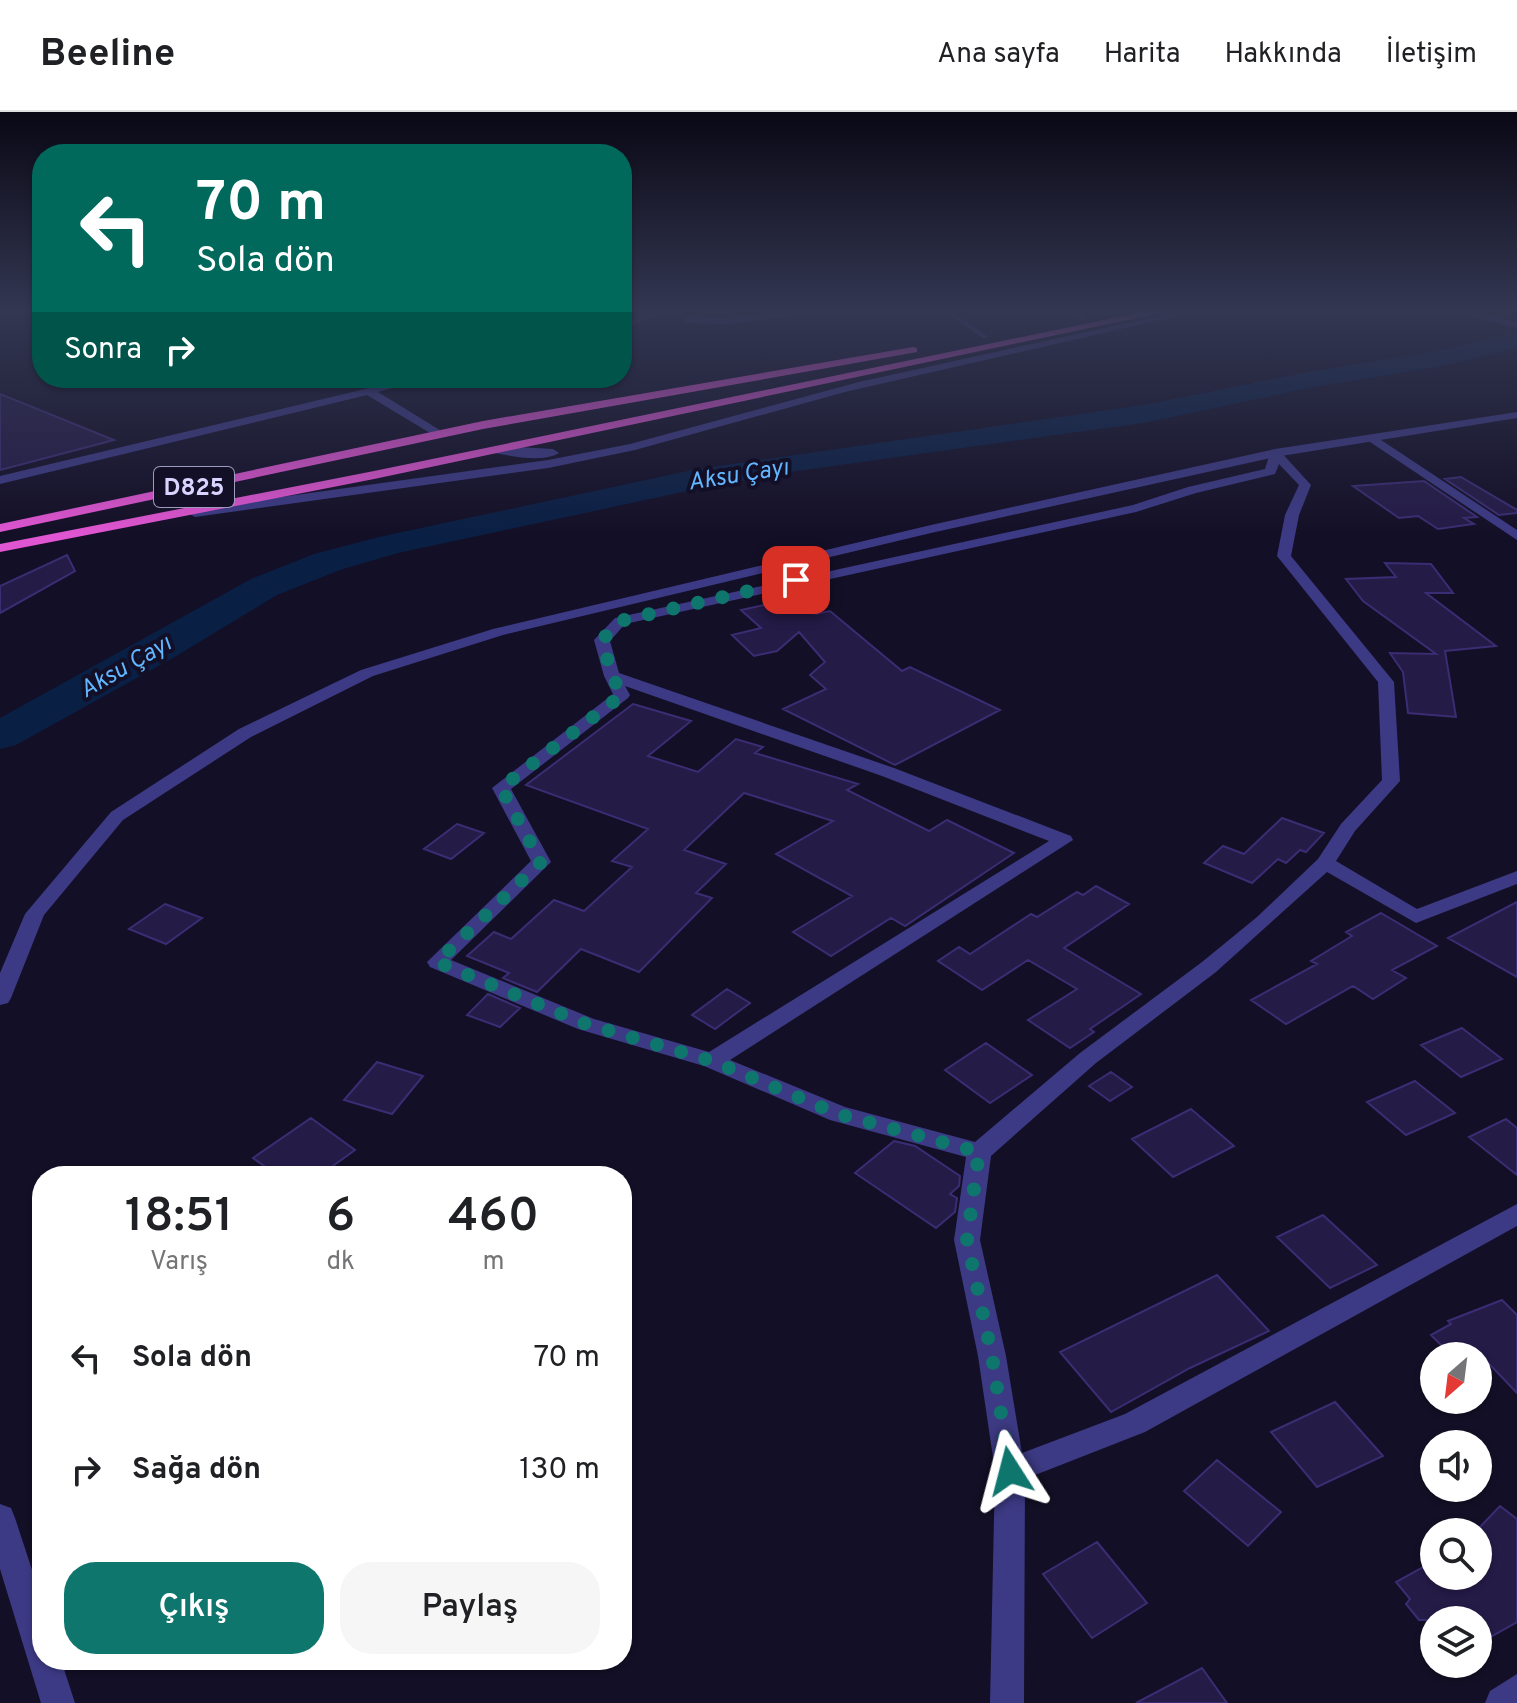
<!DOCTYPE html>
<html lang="tr">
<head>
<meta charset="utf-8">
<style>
  body { margin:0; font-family:Overpass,sans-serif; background:#f6f6f6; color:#202124; height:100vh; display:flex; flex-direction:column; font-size:30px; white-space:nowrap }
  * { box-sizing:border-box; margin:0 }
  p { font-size:26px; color:#757577 }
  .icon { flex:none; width:44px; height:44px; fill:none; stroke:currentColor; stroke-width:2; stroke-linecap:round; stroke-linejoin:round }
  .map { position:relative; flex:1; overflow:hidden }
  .panel { position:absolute; left:32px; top:1054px; width:600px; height:504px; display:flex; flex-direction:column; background:#fff; border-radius:32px; box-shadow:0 2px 6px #0004 }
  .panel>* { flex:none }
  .hud { position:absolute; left:32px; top:32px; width:600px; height:244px; border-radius:32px; box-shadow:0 2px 6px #0004; background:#00695c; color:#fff; overflow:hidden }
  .needle { width:52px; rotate:208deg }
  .fabs { position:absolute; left:1420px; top:1230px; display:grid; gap:16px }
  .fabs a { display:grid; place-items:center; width:72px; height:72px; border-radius:50%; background:#fff; box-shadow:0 2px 6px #0004; font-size:40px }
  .pin { position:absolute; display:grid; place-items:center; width:68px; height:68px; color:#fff; margin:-34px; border-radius:16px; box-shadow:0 4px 12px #0006 }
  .me { position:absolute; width:88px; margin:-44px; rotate:351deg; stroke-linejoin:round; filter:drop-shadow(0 0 6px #0008) }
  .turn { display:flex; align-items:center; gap:28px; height:168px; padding:0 32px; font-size:36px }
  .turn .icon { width:104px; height:104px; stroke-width:2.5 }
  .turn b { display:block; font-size:56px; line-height:68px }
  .then { display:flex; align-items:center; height:76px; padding:0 32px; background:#0003; gap:16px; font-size:30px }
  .eta { display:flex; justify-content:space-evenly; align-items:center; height:136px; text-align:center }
  .eta b { font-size:48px; font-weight:600; line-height:56px }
  .action { display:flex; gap:16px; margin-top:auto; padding:16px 32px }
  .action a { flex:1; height:92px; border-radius:32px; background:#0f766e; color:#fff; font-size:32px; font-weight:600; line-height:92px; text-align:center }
  .action a+a { background:#f6f6f6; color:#202124 }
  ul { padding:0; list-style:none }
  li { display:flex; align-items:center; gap:24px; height:112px; padding:0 32px }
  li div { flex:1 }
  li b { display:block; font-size:30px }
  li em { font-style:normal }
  header { display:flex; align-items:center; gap:48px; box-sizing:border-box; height:112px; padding:0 40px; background:#fff; border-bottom:2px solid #e0e0e0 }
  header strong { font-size:38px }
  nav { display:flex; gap:44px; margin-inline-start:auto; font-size:28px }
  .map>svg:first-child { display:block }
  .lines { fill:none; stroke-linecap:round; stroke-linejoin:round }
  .river { fill:#0a1f44; fill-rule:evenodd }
  .building { fill:#241b47; stroke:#3b2d73; stroke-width:2 }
  .service { fill:#3d3a85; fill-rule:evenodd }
  .minor { fill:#3d3a85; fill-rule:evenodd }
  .tertiary { fill:#3d3a85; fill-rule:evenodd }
  .trunk { fill:#e055d1; fill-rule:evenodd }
  .route { stroke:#0f766e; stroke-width:14; stroke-dasharray:0 25.2 }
  .labels { text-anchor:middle; stroke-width:8; stroke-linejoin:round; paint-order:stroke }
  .far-water-label { font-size:24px; font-style:italic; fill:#62b6ff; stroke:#130f26 }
  .shield { fill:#130f26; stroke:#9e99be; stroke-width:2 }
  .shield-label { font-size:24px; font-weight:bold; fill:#d9d4ff }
</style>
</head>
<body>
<header>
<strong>Beeline</strong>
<nav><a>Ana sayfa</a><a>Harita</a><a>Hakkında</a><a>İletişim</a></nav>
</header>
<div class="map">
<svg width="1517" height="1591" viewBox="0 0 1517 1591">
  <rect width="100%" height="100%" fill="#130f26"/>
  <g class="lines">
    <path class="river" d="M1517,220V236L1438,255L1319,274L1143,311L797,359L697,377L398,441L340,458L277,483L173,546L16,633L0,637V606L251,467L314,442L379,425L697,357L1143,293L1319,258L1438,239Z"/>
  </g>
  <path class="building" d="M0,282L114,328L0,358Z
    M1461,365L1517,398V401L1499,403L1445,367Z
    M1424,369L1477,405L1464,406L1474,412L1438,417L1418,404L1399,406L1353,374Z
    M67,443L75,459L0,501V474Z
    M1385,451L1431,452L1453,481H1426L1496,534L1445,539L1456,605L1408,601L1403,560L1390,541L1436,542L1363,489L1346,467L1396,465Z
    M797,486L816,502L830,499L902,559L910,555L1000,598L895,653L783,597L826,577L810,563L825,550L799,520L777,539L754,544L732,523L761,516L741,498Z
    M633,592L691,609L648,644L698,660L736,627L763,635L755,641L858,672L847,678L929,719L947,708L1014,741L905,814L891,806L831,844L793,820L852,784L776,742L833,709L744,681L684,738L726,752L696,781L712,786L639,860L581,837L537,880L503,866L509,861L467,844L494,820L511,827L554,788L584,799L632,755L612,749L648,717L526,673Z
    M1282,706L1324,721L1306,740L1300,738L1286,751L1278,747L1252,771L1204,751L1223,734L1244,742Z
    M457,712L484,721L451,747L424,737Z
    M1096,774L1129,792L1064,836L1141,882L1090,917L1094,920L1070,936L1028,908L1077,877L1028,848L982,878L938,849L959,835L970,842L1031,802L1037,805L1077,780L1083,783Z
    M1517,790V865L1448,826Z
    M165,792L202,806L166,832L129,817Z
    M1381,801L1437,834L1392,858L1406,866L1373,887L1353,874L1286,912L1251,888L1317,852L1311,849L1352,824L1346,820Z
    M727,877L750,891L715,917L692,903Z
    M488,882L520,896L500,915L467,903Z
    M1462,916L1502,947L1461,965L1421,933Z
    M986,931L1032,963L990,991L945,958Z
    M377,950L423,964L392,1002L344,988Z
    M1111,960L1132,975L1110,989L1089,974Z
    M1415,969L1455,1001L1406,1023L1367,990Z
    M1191,997L1234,1034L1173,1065L1132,1027Z
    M311,1006L355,1038L319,1064H278L253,1046Z
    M1506,1007L1517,1016V1063L1469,1025Z
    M894,1029L915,1034L960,1064L959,1074L950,1082L957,1086L955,1100L936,1116L855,1061Z
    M1323,1103L1377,1153L1330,1176L1277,1125Z
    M1217,1163L1269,1219L1190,1256L1111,1300L1060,1240Z
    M1502,1188L1517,1203V1281L1474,1236L1452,1244L1431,1223L1451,1212L1448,1209Z
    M1335,1290L1383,1344L1317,1375L1271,1320Z
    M1217,1348L1281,1400L1248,1434L1184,1379Z
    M1500,1394L1517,1407V1510L1478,1532V1508H1419L1406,1492L1410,1487L1396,1470L1434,1449V1464H1478V1417Z
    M1097,1430L1147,1491L1092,1526L1043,1462Z
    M1202,1556L1227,1591H1136Z"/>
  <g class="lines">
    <path class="service" d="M945,200H952L988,225L983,226Z"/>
    <path class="minor" d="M786,200H826L725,212L687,211L682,208L687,205L725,206Z
      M927,200H940L936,203Z
      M1064,200H1078L1087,205L1082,208Z
      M1367,324H1375L1517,418V428L1367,328Z
      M1271,338H1279L1311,373L1299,403L1291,444L1394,570L1400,669L1355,719L1336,749L1417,797L1517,759V772L1416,811L1327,760L1216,860L1096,951L991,1044L980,1128L1006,1244L1022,1341L1125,1302L1517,1092V1114L1145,1320L1025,1367L1024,1591H990L995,1359L978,1244L954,1128L966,1045L830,1008L704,954L578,917L430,855L427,850L531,749L492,676L613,582L604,564L594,528L615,506L1133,393L1188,375L1265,357ZM1279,352L1299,373L1285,403L1277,444L1378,570L1382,668L1341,712L1318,747L1257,805L1202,850L1080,941L975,1030L845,995L730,948L1073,728L1071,724L894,656L619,561L610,529L625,512L1136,400L1196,381L1275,362ZM625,574L882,664L1049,729L709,940L594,907L451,848L551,750L511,677L628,586L630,583Z
      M1517,1562V1591H1485L1490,1579Z"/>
    <path class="tertiary" d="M655,200H671L622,216V210Z
      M1177,200H1196L845,280L635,338L548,356L195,405L188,401L195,397L548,348L630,332L859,270Z
      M1455,200H1474L1517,210V216Z
      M411,266H429L378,280L443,320V324H435L367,283L0,372V364Z
      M1517,300V306L1275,345L931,421L503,523L373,564L251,625L123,708L44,803L11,886L8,891L0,893V861L25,802L111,700L239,617L361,558L493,517L931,413L1275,337Z
      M498,334L553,337L559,341C543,351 512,344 494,341V335Z
      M0,1392L11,1396L15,1406L42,1488V1548H61L75,1591H41L0,1457Z"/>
    <path class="trunk" d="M1143,200H1165L374,367L0,440V432L374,359Z
      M913,235L917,236V240L483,317L0,420V412L483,309Z"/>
  </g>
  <linearGradient id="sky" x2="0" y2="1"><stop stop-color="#0a0815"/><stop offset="0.47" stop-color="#333752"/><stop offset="1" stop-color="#333752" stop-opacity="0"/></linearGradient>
  <rect width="1517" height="423" fill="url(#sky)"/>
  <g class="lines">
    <path class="route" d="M796,468L620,509L602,528L612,564L622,583L501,676L541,750L437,850L586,912L712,949L838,1002L979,1040L967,1128L992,1244L1010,1359"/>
  </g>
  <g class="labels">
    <g class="far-water-label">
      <text transform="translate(738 362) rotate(-9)" y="8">Aksu Çayı</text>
      <text transform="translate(125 554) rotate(-30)" y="8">Aksu Çayı</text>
    </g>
    <rect class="shield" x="154" y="355" width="80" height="40" rx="6"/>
    <g class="shield-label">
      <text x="194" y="383">D825</text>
    </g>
  </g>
</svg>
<div class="fabs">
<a><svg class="needle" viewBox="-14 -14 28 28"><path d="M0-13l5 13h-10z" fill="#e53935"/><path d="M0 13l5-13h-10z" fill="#757577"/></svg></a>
<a><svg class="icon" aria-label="sound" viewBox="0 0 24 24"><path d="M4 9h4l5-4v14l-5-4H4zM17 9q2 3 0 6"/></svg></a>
<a><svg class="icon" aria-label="search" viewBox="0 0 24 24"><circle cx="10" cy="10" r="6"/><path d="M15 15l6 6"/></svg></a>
<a><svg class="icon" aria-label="layers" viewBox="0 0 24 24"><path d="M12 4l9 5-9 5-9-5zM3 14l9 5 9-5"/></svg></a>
</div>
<div class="pin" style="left:796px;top:468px;background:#d93025"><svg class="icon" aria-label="arrive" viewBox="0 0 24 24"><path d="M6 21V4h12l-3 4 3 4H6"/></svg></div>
<svg class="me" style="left:1010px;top:1359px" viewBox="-20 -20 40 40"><path d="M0-17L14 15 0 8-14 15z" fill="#0f766e" stroke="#fff" stroke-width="4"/></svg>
<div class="hud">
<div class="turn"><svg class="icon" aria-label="left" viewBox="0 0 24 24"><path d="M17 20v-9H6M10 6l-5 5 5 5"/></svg><div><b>70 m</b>Sola dön</div></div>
<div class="then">Sonra<svg class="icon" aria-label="right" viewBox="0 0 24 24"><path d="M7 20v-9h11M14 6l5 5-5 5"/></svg></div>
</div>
<section class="panel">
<div class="eta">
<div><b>18:51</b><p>Varış</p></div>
<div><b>6</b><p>dk</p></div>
<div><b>460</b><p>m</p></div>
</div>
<ul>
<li><svg class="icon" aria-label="left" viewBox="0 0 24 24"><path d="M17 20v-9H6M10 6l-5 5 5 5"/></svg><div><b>Sola dön</b></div><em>70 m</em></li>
<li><svg class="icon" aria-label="right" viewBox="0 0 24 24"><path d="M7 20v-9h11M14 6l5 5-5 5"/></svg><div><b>Sağa dön</b></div><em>130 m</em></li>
</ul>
<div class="action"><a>Çıkış</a><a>Paylaş</a></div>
</section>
</div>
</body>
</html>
